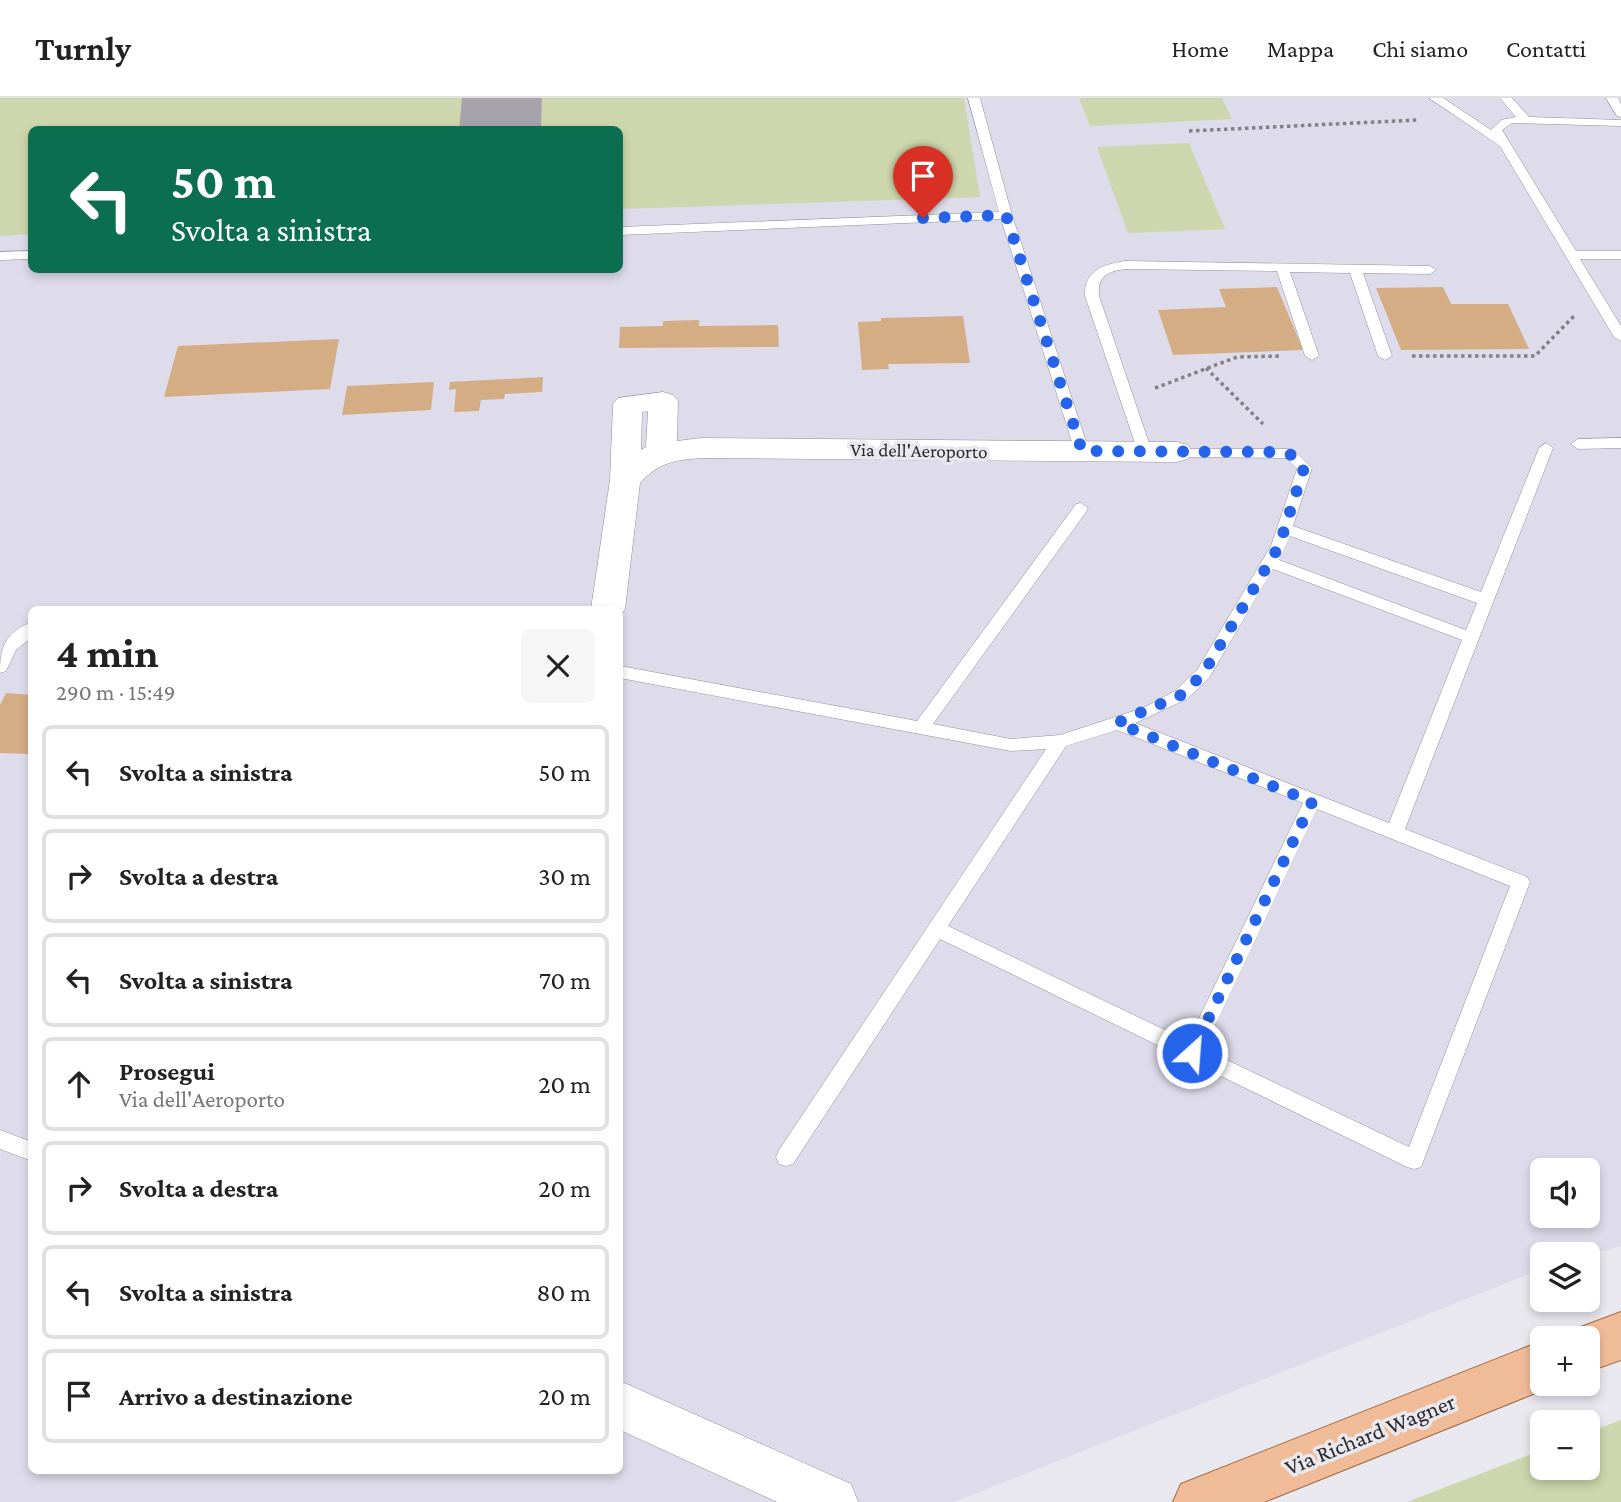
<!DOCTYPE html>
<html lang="it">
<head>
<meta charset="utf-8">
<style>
  body { margin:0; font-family:"Crimson Pro",serif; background:#f6f6f6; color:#222; height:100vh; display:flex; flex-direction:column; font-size:26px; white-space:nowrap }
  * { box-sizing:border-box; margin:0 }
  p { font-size:23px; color:#767676 }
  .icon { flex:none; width:38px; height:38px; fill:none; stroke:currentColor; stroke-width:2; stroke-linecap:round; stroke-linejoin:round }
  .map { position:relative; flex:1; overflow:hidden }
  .sheet { position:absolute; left:28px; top:508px; width:595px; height:868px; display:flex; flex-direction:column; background:#fff; border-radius:10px; box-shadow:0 4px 10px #0003 }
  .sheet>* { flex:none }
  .hud { position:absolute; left:28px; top:28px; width:595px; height:147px; border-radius:10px; box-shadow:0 4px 10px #0003; background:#0b6e4f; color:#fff; overflow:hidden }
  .fabs { position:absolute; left:1530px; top:1060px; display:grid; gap:14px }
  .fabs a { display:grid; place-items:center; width:70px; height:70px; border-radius:10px; background:#fff; box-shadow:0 4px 10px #0003; font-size:35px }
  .pin { position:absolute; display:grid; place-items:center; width:60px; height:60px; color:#fff; margin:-72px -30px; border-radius:50% 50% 50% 0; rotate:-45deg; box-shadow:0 0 7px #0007 }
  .pin .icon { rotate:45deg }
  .me { position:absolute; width:77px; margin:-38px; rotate:26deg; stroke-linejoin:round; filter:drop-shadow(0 0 5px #0008) }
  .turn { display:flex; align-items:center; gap:24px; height:147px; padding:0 28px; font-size:32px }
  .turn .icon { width:91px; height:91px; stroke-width:2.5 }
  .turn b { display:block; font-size:49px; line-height:60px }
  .round { display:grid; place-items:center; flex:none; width:74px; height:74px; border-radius:10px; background:#f6f6f6 }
  .head { display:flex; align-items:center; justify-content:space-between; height:119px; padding:0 28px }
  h1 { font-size:42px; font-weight:700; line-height:52px }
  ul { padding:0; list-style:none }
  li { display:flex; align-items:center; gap:21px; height:94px; margin:0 14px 10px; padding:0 14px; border:4px solid #e0e0e0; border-radius:10px }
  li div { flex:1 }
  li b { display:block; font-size:26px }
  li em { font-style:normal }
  header { display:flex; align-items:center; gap:42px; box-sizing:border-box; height:98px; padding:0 35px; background:#fff; border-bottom:2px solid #e0e0e0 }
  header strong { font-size:33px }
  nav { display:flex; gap:38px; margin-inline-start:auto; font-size:24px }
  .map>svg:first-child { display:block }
  .built { fill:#dedcea; fill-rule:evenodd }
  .green { fill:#cdd6ac }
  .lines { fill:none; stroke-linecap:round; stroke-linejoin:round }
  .taxiway { fill:#a6a4aa; fill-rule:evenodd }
  .building { fill:#d5ad85 }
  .lane-casing { stroke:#908f96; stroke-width:1 }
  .street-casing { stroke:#908f96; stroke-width:1 }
  .primary-casing { stroke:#a46c46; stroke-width:2 }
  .path { stroke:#828186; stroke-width:3.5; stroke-dasharray:3.5 3.5; stroke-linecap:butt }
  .lane { fill:#fff; fill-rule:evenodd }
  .street { fill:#fff; fill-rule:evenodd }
  .primary { fill:#f0bc98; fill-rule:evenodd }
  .route { stroke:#2563eb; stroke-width:12; stroke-dasharray:0 21.6 }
  .labels { text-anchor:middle; stroke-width:7; stroke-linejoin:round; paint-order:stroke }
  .street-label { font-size:19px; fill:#2a2a2d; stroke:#e9e8ef }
  .near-street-label { font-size:23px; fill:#2a2a2d; stroke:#e9e8ef }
</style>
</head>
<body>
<header>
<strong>Turnly</strong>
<nav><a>Home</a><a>Mappa</a><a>Chi siamo</a><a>Contatti</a></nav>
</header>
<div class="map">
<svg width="1621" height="1404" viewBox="0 0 1621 1404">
  <rect width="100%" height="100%" fill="#e9e8ef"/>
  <path class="built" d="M0,0H1621V1148L1587,1158L1542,1157V1171L954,1404H0ZM32,32H620V172H32ZM32,511H620V1372H32ZM1542,1073H1587V1118H1542Z"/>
  <path class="green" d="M0,0H469L465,31L32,32L31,136L0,138Z
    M542,0H964L980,99L620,111V32L541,31Z
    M1079,0H1222L1232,21L1090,28Z
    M1189,45L1225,131L1128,135L1097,49Z
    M1621,1322V1404H1407L1542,1352V1370H1587V1335Z"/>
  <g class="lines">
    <path class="taxiway" d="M462,0H542L541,32H459Z"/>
  </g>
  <path class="building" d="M1277,189L1303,252L1173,257L1158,212L1226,209L1219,191Z
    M1443,189L1451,206H1508L1529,251L1401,252L1376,190Z
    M963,218L970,265L888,266L889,271L862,272L858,224L881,223V220Z
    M699,222V228L778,227L779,249L619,250L620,229L663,228V223Z
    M339,241L330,291L164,299L178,248Z
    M543,279L542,294L505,296L504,301L481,302L479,313L454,314L456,291L449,292L450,284Z
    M434,284L431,312L342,317L347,288Z
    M6,595L32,597V649L28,656L0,655V607Z"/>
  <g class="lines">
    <g class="lane-casing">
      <path id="lane" d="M968,0H980L1012,117L1089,353L1087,356H1077L1075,353L1001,121L620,137V129L999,114Z
        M1429,0H1443L1491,32L1501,22L1516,19L1500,0H1512L1529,19L1621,22V28L1512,25L1502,32L1576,153H1621V161H1580L1621,228V243L1614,239L1500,48Z
        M1606,0H1618L1621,6V19L1617,18Z
        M32,153V161L0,162V154Z
        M1126,163L1430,168L1436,172L1430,176L1363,175L1392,258L1385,262L1378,258L1350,175L1290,174L1319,258L1312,262L1305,258L1277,173L1126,171C1108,173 1097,178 1099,198L1152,354L1145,359L1138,354L1085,198C1084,172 1104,166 1126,163Z
        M1621,340V350L1578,351L1571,346L1578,341Z
        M1546,345L1553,350L1405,731L1527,779L1530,784L1421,1069L1414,1071L1407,1069L940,841L793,1066L786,1068L779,1066L776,1059L779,1052L1046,651L1011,653L620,580V568L917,623L1076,406L1081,405L1088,410L1086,414L933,626L1011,641L1060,637L1143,610L1175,593L1197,572L1271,448L1297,371L1286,360L1177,359L1172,357V351H1290L1295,353L1312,370L1293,428L1481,494L1539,350ZM1290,438L1477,505L1466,532L1279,462ZM1273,471L1462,542L1389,725L1135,625L1187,601L1209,580ZM1117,632L1303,705L1188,943L948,828L1066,648ZM1317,711L1510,788L1409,1049L1204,951Z
        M32,524V539L16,552L6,573L0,575C0,550 5,534 32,524Z
        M0,1032L32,1044V1063L0,1051Z"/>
    </g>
    <g class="street-casing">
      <path id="street" d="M663,294L673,297L678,303L677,343L701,340L1177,344L1188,347L1192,354L1188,361L1177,364L701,360C675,362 659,364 640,385L625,511L620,519V511H591L610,382L613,306L618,300ZM648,313L646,349L641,352L642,314Z
        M620,1283L851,1386L858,1404H777L620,1332Z"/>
    </g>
    <g class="primary-casing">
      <path id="primary" d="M1621,1214V1262L1587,1274V1241H1566L1570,1233Z
        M1542,1243V1286H1558L1264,1404H1173L1181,1386Z"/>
    </g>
    <path class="path" d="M1189,33L1418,22
      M1412,258H1535L1575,217
      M1206,270L1263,326
      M1155,290L1237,259L1281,258"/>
    <use href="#lane" class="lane"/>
    <use href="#street" class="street"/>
    <use href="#primary" class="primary"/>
  </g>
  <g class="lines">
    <path class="route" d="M923,120L1006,117L1082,353L1272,354L1290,356L1304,370L1279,448L1203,576L1181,597L1117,625L1312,704L1192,955"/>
  </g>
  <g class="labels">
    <g class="street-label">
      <text transform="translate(919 352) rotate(1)" y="7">Via dell'Aeroporto</text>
    </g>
    <g class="near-street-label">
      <text transform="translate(1370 1336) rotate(-22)" y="8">Via Richard Wagner</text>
    </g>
  </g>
</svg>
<div class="fabs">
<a><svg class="icon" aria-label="sound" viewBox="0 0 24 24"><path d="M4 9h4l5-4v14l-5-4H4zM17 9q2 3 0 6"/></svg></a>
<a><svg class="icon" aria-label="layers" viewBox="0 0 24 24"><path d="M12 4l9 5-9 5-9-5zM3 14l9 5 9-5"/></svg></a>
<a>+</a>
<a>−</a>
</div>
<div class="pin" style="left:923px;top:120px;background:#d93025"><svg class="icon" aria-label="arrive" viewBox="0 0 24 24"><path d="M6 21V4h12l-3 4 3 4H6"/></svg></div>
<svg class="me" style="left:1192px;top:955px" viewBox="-20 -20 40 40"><circle r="17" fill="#2563eb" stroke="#fff" stroke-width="3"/><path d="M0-11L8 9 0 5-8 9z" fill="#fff"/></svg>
<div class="hud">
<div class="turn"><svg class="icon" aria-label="left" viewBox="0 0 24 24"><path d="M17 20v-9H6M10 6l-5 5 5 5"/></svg><div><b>50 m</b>Svolta a sinistra</div></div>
</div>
<section class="sheet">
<div class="head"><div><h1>4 min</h1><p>290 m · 15:49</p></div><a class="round"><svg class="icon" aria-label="close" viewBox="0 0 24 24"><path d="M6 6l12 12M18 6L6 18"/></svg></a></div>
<ul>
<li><svg class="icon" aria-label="left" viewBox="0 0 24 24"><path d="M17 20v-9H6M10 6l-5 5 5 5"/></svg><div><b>Svolta a sinistra</b></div><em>50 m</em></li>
<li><svg class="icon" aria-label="right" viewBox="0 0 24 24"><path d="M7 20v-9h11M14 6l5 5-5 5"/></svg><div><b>Svolta a destra</b></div><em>30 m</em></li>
<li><svg class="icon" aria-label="left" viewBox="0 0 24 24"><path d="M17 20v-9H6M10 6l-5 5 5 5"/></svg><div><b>Svolta a sinistra</b></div><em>70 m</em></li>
<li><svg class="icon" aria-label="ahead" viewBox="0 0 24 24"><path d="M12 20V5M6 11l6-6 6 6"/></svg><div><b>Prosegui</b><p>Via dell'Aeroporto</p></div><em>20 m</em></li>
<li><svg class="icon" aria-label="right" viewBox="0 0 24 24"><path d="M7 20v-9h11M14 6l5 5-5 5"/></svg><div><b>Svolta a destra</b></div><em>20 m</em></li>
<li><svg class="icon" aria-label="left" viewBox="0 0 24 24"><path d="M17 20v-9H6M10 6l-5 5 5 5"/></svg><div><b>Svolta a sinistra</b></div><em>80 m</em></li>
<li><svg class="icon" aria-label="arrive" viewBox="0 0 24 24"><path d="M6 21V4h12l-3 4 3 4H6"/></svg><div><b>Arrivo a destinazione</b></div><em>20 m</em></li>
</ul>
</section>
</div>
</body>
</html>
